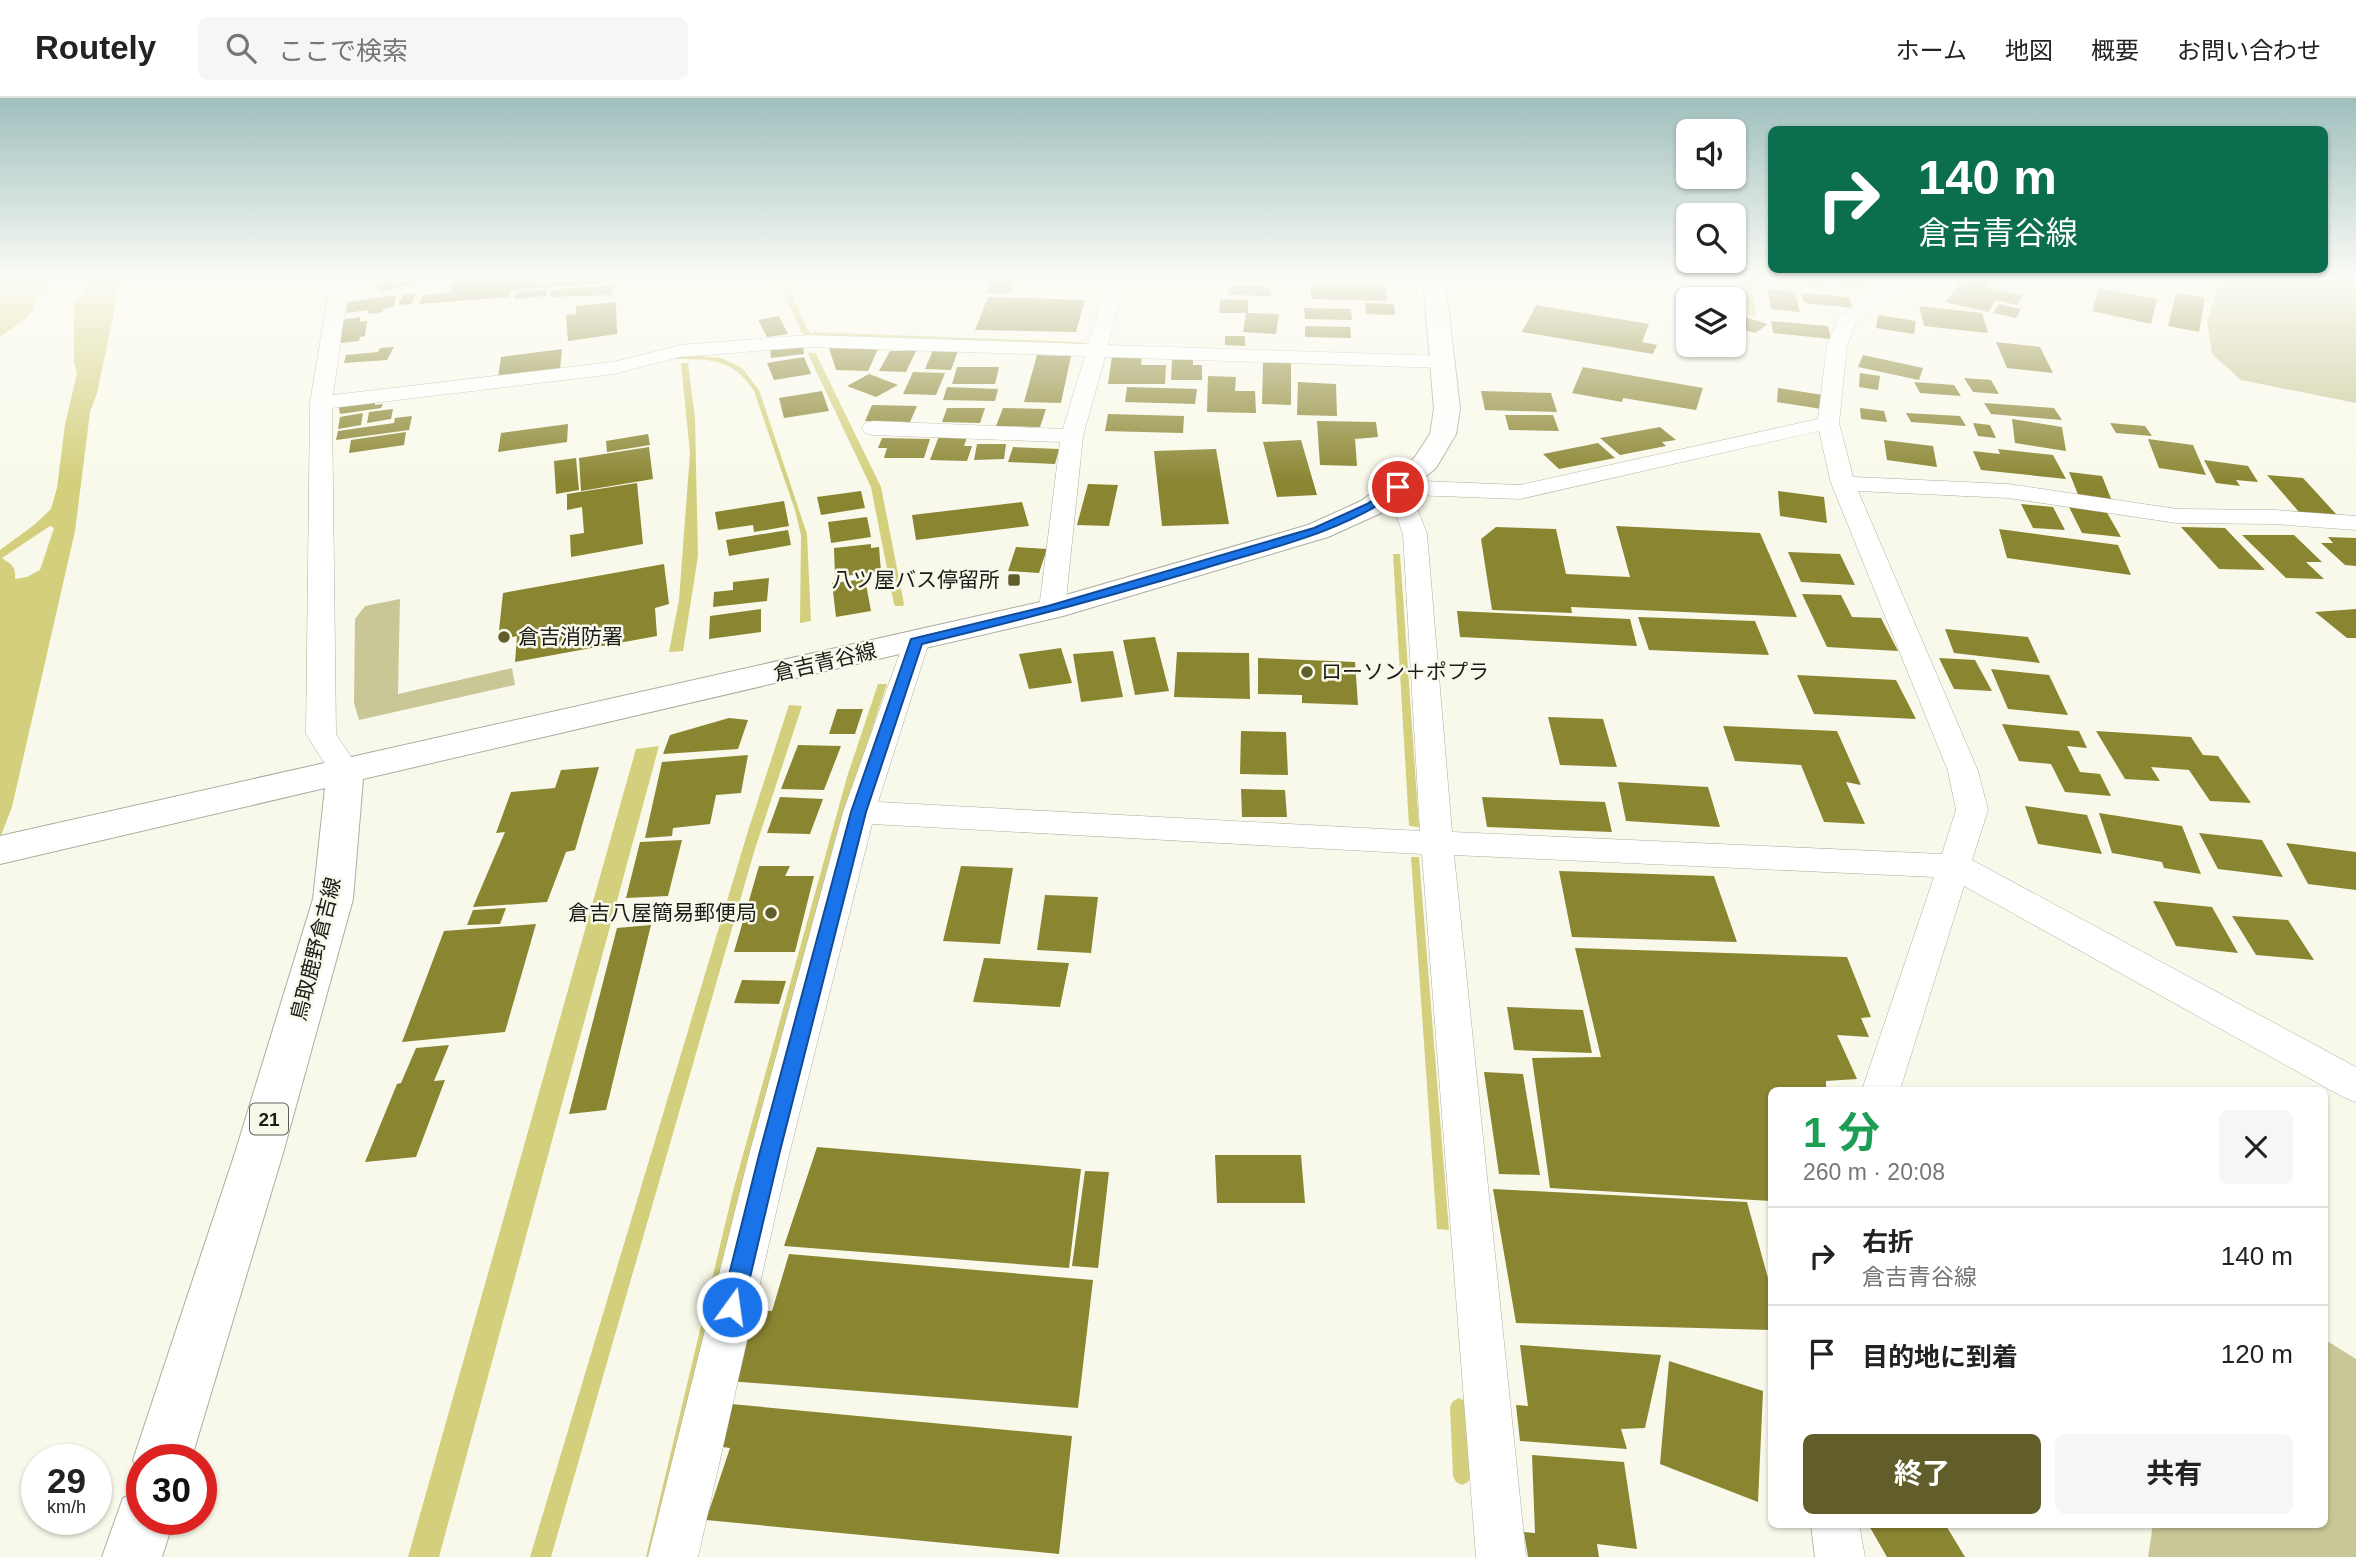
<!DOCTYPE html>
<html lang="ja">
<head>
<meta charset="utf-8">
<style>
  body { margin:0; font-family:Helvetica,"Noto Sans JP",sans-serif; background:#f6f6f6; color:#222; height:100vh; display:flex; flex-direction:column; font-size:26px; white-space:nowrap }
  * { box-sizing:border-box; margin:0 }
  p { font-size:23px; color:#767676 }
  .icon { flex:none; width:38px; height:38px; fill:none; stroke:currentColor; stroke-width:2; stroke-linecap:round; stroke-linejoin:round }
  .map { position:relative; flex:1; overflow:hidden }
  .panel { position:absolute; left:1768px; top:989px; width:560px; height:441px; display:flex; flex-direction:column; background:#fff; border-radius:10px; box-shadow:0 2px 5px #0004 }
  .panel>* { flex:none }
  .hud { position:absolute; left:1768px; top:28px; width:560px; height:147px; border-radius:10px; box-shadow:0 2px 5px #0004; background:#0b6e4f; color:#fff; overflow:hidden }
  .tools { position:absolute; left:1676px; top:21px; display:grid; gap:14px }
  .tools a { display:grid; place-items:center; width:70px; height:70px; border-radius:10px; background:#fff; box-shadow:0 2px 5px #0004; font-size:35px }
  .speed { position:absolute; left:21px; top:1346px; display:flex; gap:14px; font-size:35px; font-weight:700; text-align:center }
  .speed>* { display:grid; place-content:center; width:91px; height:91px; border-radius:50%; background:#fff; box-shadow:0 2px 5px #0004; line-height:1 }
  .speed small { font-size:18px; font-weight:400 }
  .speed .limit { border:10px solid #d22; background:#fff; color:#111 }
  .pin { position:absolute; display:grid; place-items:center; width:60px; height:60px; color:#fff; margin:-30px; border:4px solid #fff; border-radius:50%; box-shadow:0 2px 7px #0007 }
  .me { position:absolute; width:77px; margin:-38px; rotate:14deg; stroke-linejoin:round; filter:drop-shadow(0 0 5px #0008) }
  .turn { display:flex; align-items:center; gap:24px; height:147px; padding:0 35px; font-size:32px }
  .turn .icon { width:91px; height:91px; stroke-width:2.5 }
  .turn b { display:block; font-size:49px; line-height:60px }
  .round { display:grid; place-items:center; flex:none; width:74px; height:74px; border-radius:10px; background:#f6f6f6 }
  .summary { display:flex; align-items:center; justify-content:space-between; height:119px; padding:0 35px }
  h1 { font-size:42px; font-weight:700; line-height:52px; color:#1e9e55 }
  .button { display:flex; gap:14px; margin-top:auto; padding:14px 35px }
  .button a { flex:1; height:80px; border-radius:10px; background:#615e2b; color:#fff; font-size:28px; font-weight:700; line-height:80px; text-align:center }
  .button a+a { background:#f6f6f6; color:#222 }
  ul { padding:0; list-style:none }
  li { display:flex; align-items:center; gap:21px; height:98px; padding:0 35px; border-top:2px solid #e0e0e0 }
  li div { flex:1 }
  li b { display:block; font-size:26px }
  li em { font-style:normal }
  header { display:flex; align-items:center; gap:42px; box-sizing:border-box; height:98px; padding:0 35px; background:#fff; border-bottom:2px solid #e0e0e0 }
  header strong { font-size:33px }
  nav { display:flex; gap:38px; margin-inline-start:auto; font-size:24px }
  .search { width:490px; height:63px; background:#f6f6f6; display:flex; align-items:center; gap:18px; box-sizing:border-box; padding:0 24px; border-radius:10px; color:#767676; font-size:26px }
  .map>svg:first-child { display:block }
  .green { fill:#cac796 }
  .water { fill:#d3cf7c; fill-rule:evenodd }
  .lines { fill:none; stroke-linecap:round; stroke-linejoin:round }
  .stream { fill:#d3cf7c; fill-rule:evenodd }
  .building { fill:#8a8531 }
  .minor-casing { stroke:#adada0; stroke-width:1 }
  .primary-casing { stroke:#adada0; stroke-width:2 }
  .minor { fill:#fff; fill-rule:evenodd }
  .primary { fill:#fff; fill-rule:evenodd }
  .route { fill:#1a73e8; stroke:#114b97; stroke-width:2 }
  .poi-dot { fill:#615e2b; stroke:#f9f9eb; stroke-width:2.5 }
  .labels { text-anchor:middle; stroke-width:5; stroke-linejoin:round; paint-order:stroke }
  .shield { fill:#f9f9eb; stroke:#5e5e57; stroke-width:2 }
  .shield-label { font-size:19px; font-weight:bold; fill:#1c1c18 }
  .poi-label { font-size:21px; fill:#1c1c18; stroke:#f9f9eb; text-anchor:end }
  .street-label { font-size:21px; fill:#1c1c18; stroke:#f9f9eb }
</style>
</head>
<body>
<header>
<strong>Routely</strong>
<div class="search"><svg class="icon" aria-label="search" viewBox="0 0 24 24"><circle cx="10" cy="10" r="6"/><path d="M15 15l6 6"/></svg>ここで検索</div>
<nav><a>ホーム</a><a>地図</a><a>概要</a><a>お問い合わせ</a></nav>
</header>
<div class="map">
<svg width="2356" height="1459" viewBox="0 0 2356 1459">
  <rect width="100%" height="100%" fill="#f9f9eb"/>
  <path class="green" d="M2221,181H2356V305L2241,282L2212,256L2207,223Z
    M400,501L398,596L512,570L515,587L359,622L354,605L355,521L365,508Z
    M2324,1241L2356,1261V1459H2148L2153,1426H2324Z"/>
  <path class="water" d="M0,181H55L37,200L30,217L0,239Z
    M78,181H121L97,295L90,314L75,433L12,709L0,740V452L34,427L51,411L57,390L65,327L77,275L74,264V212L75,203L84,195L86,189ZM50,428L54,430L40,472L27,479L15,481C16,468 12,467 2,460Z
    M674,256L722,260L742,270L759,292L807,436L811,523L800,525L801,437L795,412L754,293C730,256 705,262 664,261Z
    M681,265H688L695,321L698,458L683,553L669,554L679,502L690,355Z
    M1393,456H1400L1419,729L1409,728Z
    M878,586H887L847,706L658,1459H646L733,1093L847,679Z
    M789,607L802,608L754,754L551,1459H530L748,733Z
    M659,648L439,1459H408L636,651Z
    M1411,759H1419L1449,1132L1437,1131Z"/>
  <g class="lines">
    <path class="stream" d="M777,181H784L808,232L814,239L813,241H807L801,233Z
      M1745,181H1752L1756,217L1752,219L1748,217Z
      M813,234L1081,244L1085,246L1081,248L816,238H813Z
      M809,254L816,256L881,389L904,506L903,508H895L894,506L871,389L808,256Z
      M1459,1300L1465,1303L1468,1309L1471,1378L1468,1384L1462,1387L1456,1384L1453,1378L1450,1309L1453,1303Z"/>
  </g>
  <path class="building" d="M379,181H428L429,182L380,194L371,183Z
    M457,181H620L619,184L513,192L509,199L419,206L423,197L448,195Z
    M992,181H1016L1010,196L986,195Z
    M1233,181H1271V184L1233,183Z
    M1763,181H1824L1826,187L1763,183Z
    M1834,181H1865L1868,187L1836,186Z
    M1951,181L1993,182L1987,189L2023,198L2017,207L1996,202L1988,214L1945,204L1961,184Z
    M1311,185L1385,187L1387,203L1311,201Z
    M614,187L612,197L549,199L551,192Z
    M1230,187L1271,189L1270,198L1228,197Z
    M2099,190L2157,201L2151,226L2092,213Z
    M548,191L546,198L514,201L517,193Z
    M1768,191L1795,194L1800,214L1771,211Z
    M416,195L411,206L398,207L403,197Z
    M1801,195L1849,199L1853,210L1804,205Z
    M2176,195L2205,200L2199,234L2168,228Z
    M396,197L394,209L383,211V214L368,216L369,212L346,215L348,204Z
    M988,199L1085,202L1076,234L975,232Z
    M1220,201L1248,202V215L1279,216L1276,236L1243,234L1246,215H1219Z
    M616,204L617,236L568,243L566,217L576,216V208Z
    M1365,205L1394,206L1395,217L1366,216Z
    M1999,206L2021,211L2016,220L1993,215Z
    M1536,207L1649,226L1642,244L1657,247L1653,256L1522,234Z
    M1919,208L1982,215L1988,235L1924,228Z
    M1304,210L1351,211L1352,222L1305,221Z
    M1734,216L1768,226L1755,235L1734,229Z
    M1878,217L1916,223L1914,236L1876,230Z
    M779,218L788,236L767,239L758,222Z
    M360,219V224L367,223L365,238L360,239L359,243L340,245L341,222Z
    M1771,223L1828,228L1831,241L1773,235Z
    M1305,228L1350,229L1351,240L1305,239Z
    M1225,238H1245V248L1225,247Z
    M1996,244L2040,249L2053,275L2007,270Z
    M803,247L804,256L771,260L770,250Z
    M394,249L387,262L344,265L346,257L378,254L380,250Z
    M829,250L878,251L868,273L836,272Z
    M562,251L560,271L498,279L501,259Z
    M933,252L958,253L951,272L925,271Z
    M890,253H916L906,274L879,273Z
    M1037,257L1071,258L1061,305L1024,304Z
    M1863,257L1923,270L1919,282L1858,269Z
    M1112,258L1142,259L1141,267H1166L1165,286H1108Z
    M804,259L811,276L774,282L767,265Z
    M1172,261H1193V267H1202V282H1171Z
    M1263,265H1291V307L1262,306Z
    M957,269H999L995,286H952Z
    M1583,269L1703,290L1696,312L1623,300L1622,304L1572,295Z
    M913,274L945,275L936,297L903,296Z
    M1860,275L1880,278L1878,292L1859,289Z
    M869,276L898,287L876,299L847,288Z
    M1208,278L1236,279L1235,293H1255L1256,315L1207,314Z
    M1964,280L1991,282L1999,296L1973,294Z
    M1298,284L1336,286L1337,318L1297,317Z
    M1914,284L1954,287L1961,298L1920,295Z
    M947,289L998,291L995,303L943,302Z
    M1127,289L1197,291L1195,306L1125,304Z
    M1778,290L1823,297L1822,311L1777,304Z
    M822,293L829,313L784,320L779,300Z
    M1481,293L1551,295L1557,314L1485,312Z
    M375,304V307L383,306L381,310L340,316L339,309Z
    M1984,305L2054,310L2062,322L1991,316Z
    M872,307L917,308L910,324L865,323Z
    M947,310H985L980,325L942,324Z
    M1003,310L1046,311L1040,329L996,328Z
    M1860,310L1884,313L1887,324L1861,321Z
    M393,311L391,321L367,325L369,314Z
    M363,315L361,327L338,331L340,319Z
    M1906,315L1960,318L1966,328L1911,324Z
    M1108,316L1184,318L1183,335L1105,333Z
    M1505,317H1553L1559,333L1509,332Z
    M412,318L409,332L336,342L338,333L394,325L395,320Z
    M2012,321L2062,329L2066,353L2015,345Z
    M1317,323L1376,324L1378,339L1355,341L1357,368L1320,367Z
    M1973,325L1990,327L1996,340L1978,338Z
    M2110,325L2145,328L2152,338L2116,335Z
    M568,326L567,344L498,354L501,335Z
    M1660,329L1676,342L1662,344L1666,348L1620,357L1600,340Z
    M406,334L404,347L349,355L351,342Z
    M648,336L650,347L607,354L606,343Z
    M939,338L967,339L964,348H972L967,363L930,362Z
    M882,340L930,341L924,360H884L887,350H878Z
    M2148,341L2193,347L2206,377L2159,370Z
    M1301,342L1317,397L1277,399L1263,344Z
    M1884,342L1933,348L1937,369L1887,362Z
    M1598,345L1615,360L1559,371L1543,356Z
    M977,346H1006L1004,361L974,362Z
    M649,349L653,381L581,393L579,360Z
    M1013,349L1059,351L1055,366L1008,364Z
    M1216,351L1229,426L1162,428L1154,353Z
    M1998,351L2053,357L2066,381L1981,372L1973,353L2000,356Z
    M576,360L579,392L556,396L554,363Z
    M2204,362L2248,368L2258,384L2236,382L2240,388L2216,385Z
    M2069,374L2102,378L2112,403L2079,399Z
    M2267,377L2303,380L2337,417L2299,414Z
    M637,385L643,446L571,459L570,437L584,435L582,409L567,412V396Z
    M1088,386L1118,387L1109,428L1077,427Z
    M861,393L865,410L821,417L817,399Z
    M1778,393L1824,399L1827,425L1780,418Z
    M784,403L789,428L754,434L753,427L718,432L715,414Z
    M1022,404L1029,428L916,442L912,417Z
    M2021,406L2053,409L2065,432L2033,430Z
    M2069,409L2106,413L2121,439L2082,435Z
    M867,419L871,439L831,445L828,424Z
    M1616,428L1760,435L1797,519L1571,509L1572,515L1492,512L1481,441L1496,429L1556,431L1566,476L1630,479Z
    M2181,429L2225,430L2265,472L2219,471Z
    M1999,431L2118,447L2131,477L2007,460Z
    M788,432L791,447L729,458L726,442Z
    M2242,437H2294L2322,464H2306L2324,481L2286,480Z
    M2328,439L2356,440V468L2345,467L2321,445H2333Z
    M871,446V450L879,449L881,474L835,479L834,450Z
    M1016,449L1047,451L1039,475L1008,473Z
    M1788,454L1840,456L1855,487L1801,484Z
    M664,466L669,506L655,510L657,538L515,564L517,538L498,542L503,495Z
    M769,480L767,503L713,509L714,494L733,492V484Z
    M865,481L871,513L836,519L832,485Z
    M1802,496L1841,497L1852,519L1881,520L1898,553L1827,549Z
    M761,511V534L709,541L710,518Z
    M2356,511V540H2347L2315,514Z
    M1457,513L1630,521L1637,548L1460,539Z
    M1638,519L1755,523L1769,557L1649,552Z
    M1945,531L2028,539L2040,565L1954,555Z
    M1155,539L1169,593L1135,597L1123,542Z
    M1061,550L1072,585L1029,591L1019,556Z
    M1113,553L1123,599L1081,604L1073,556Z
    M1177,554L1249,555L1250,601L1174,599Z
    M1258,560L1355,564L1358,607L1302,605V597L1258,596Z
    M1939,560L1975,562L1992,593L1954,591Z
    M1991,571L2049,577L2068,617L2008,611Z
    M1797,577L1896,582L1916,621L1814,616Z
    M837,611H863L855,636H829Z
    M1548,619L1603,621L1617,669L1560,667Z
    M729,620L748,622L738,651L663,656L670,637Z
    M2002,626L2079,633L2087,650L2067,648L2080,674L2100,676L2111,698L2065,694L2051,666L2019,663Z
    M1723,628L1837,633L1861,687L1846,684L1865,726L1824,724L1801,667L1735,663Z
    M1241,633L1286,634L1288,677L1240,676Z
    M2096,633L2191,639L2203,657L2218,658L2251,705L2210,703L2189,672L2151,669L2160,683L2125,681Z
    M798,647L841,648L824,692L781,691Z
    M748,657L741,695L716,697L710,726L673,730L672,738L645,740L662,664Z
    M599,669L575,752L566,754L547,804L473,809L505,734L496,735L511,694L555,690L561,672Z
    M1618,684L1708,689L1720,729L1626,723Z
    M1241,691L1285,692L1287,719H1242Z
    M780,699L823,701L810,736L767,735Z
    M1482,699L1605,704L1612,734L1487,729Z
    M2025,708L2087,717L2102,756L2038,746Z
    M2099,715L2182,728L2201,776L2164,770L2162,764L2112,755Z
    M2199,735L2262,742L2283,779L2218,771Z
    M682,742L668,798L626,800L640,744Z
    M2286,745L2356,754V792L2308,786Z
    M759,768H790L785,778H814L795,854H734Z
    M961,768L1013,770L1000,846L943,843Z
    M1559,773L1714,778L1737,844L1572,839Z
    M1045,797L1098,799L1091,855L1037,852Z
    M2153,803L2212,809L2238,855L2176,848Z
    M506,810L500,826L467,827L473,812Z
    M2232,818L2288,822L2314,862L2256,857Z
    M536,826L505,934L402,944L444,833Z
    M651,827L606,1012L569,1016L617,830Z
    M1575,850L1847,859L1871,919L1861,920L1869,939L1837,937L1857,981L1826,983V992H1771V1103L1550,1090L1532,960L1601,959Z
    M984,860L1069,865L1060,909L973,904Z
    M742,882L786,883L779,906L734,905Z
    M1507,909L1583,912L1592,955L1514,952Z
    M449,947L434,983L445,982L416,1059L365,1064L397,986L401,985L416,950Z
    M1484,974L1523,976L1540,1077L1499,1076Z
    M817,1049L1081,1071L1069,1170L784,1148Z
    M1215,1057H1301L1305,1105H1217Z
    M1085,1073L1109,1074L1098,1170L1072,1168Z
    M1493,1091L1747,1104L1771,1191V1232L1516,1225Z
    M789,1156L1093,1182L1078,1310L728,1283L751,1212L772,1213Z
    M1520,1247L1661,1257L1645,1330L1621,1331L1627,1351L1520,1343L1516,1307L1528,1308Z
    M1669,1263L1763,1293L1758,1404L1660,1366Z
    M731,1306L1072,1338L1059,1456L706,1422L730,1350L715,1348Z
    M1532,1357L1624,1364L1637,1451L1597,1446L1599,1459H1528L1524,1434L1535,1435Z
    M1868,1426H1945L1965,1459H1887Z"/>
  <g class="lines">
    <g class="minor-casing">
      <path id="minor" d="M331,181H349L333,297L613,264L680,247L808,237L1088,246L1108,181H1126L1108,247L1444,258L1451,260L1454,264L1451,268L1444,270L1105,259L1083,338L1065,511L1061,517L1052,519L1043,517L1039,511L1060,344L873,337L865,335L862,330L865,325L873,323L1063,331L1085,258L808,249L680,259L613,276L332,310L336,636L360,673L356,680L345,683L334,680L306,636L310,305Z
        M1888,181H1909L1857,222L1847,247L1839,325L1853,379L2008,386L2177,411L2274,412L2356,418V432L2274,426L2177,425L2008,400L1858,393L1978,673L1988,712L1972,762L2356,969V1004L2343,999L1964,788L1900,992H1862L1934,779L1454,757L1526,1459H1476L1422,756L872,726L789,1057L698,1459H648L749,1057L843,714L906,538L916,536L926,538L929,544L878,704L1420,733L1403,436L1386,389L1390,384L1398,382L1520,387L1818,321L1827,247L1839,219ZM1819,333L1831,385L1948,673L1956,712L1942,756L1452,734L1427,436L1412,397L1520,401Z
        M1811,1426H1859L1865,1459H1815Z"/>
    </g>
    <g class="primary-casing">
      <path id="primary" d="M1423,181H1445L1460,311L1456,336L1436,370L1381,415L1328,439L1063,518L363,681L353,801L283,1055L191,1362H142V1382L133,1362L235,1055L313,801L325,690L0,766V738L1045,503L1308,427L1361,403L1388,383L1415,359L1430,336L1434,311Z
        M142,1392V1421H174L162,1459H102L123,1400Z"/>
    </g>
    <use href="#minor" class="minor"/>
    <use href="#primary" class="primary"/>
  </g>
  <linearGradient id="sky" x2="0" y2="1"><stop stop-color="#9fbfbd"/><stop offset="0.47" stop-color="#fcfcf6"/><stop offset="1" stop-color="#fcfcf6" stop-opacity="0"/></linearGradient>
  <rect width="2356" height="385" fill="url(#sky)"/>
  <path class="route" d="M1398,385L1404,389L1403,391C1344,434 1274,449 1205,470C1111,498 1017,523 922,546L866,714L779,1057L743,1209L740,1216L732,1219L724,1216L721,1209L759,1057L851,714L911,541L1048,508L1314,430L1367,406Z"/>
  <g class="poi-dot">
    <rect x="1007" y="475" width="14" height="14" rx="3.5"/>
    <circle cx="504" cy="539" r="7"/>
    <circle cx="1307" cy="574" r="7"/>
    <circle cx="771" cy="815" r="7"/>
  </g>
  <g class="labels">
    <rect class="shield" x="250" y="1005.5" width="38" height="31" rx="5"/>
    <g class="shield-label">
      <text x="269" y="1028">21</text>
    </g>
    <g class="poi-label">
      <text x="1000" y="489">八ツ屋バス停留所</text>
      <text x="518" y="546" text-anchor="start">倉吉消防署</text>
      <text x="1321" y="581" text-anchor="start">ローソン＋ポプラ</text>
      <text x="757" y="822">倉吉八屋簡易郵便局</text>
    </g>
    <g class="street-label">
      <text transform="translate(825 564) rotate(-13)" y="7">倉吉青谷線</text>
      <text transform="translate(316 851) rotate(-76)" y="7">鳥取鹿野倉吉線</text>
    </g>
  </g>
</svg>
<div class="tools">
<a><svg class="icon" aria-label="sound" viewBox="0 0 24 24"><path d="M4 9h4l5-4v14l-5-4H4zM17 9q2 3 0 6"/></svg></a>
<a><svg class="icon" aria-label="search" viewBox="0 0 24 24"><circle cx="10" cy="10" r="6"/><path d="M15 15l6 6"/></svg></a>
<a><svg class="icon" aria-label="layers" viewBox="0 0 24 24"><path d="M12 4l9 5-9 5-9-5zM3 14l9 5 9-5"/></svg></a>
</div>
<div class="speed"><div>29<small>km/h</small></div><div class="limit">30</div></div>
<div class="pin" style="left:1398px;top:389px;background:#d93025"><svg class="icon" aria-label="arrive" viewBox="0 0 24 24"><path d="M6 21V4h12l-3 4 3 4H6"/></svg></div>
<svg class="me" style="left:732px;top:1209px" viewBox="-20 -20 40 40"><circle r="17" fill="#1a73e8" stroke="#fff" stroke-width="3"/><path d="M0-11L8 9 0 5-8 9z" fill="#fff"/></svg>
<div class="hud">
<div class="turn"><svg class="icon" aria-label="right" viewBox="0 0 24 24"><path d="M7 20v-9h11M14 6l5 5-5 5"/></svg><div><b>140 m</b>倉吉青谷線</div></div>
</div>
<section class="panel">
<div class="summary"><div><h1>1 分</h1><p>260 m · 20:08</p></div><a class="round"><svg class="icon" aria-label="close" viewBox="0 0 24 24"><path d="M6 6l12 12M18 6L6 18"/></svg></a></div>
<ul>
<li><svg class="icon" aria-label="right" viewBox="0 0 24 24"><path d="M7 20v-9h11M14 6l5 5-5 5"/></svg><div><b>右折</b><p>倉吉青谷線</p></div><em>140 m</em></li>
<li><svg class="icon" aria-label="arrive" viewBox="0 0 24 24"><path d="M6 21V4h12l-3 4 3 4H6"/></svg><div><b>目的地に到着</b></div><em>120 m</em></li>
</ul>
<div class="button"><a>終了</a><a>共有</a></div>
</section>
</div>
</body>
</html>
